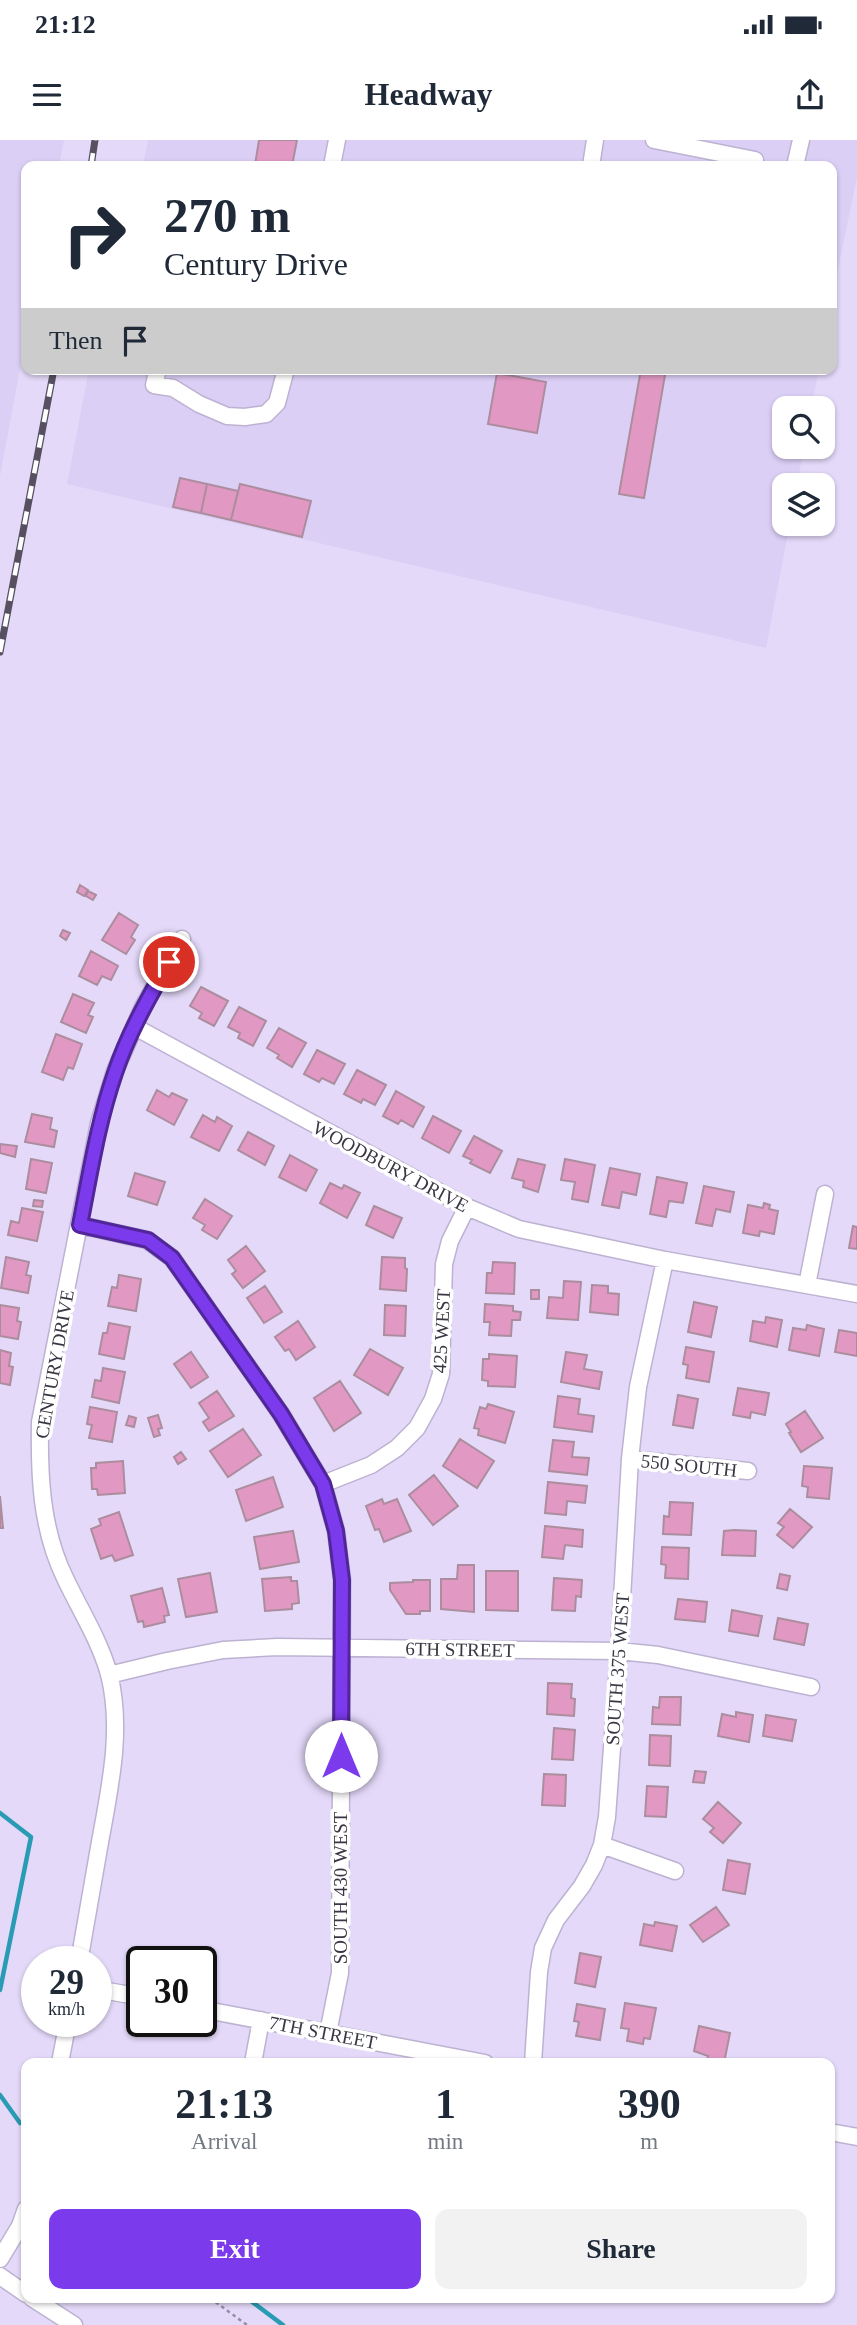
<!DOCTYPE html>
<html lang="en">
<head>
<meta charset="utf-8">
<style>
  body { margin:0; font-family:Georgia,serif; background:#f2f2f3; color:#1f2937; height:100vh; display:flex; flex-direction:column; font-size:26px; white-space:nowrap }
  * { box-sizing:border-box; margin:0 }
  p { font-size:23px; color:#747a83 }
  .icon { flex:none; width:38px; height:38px; fill:none; stroke:currentColor; stroke-width:2; stroke-linecap:round; stroke-linejoin:round }
  .map { position:relative; flex:1; overflow:hidden }
  .drawer { position:absolute; left:21px; top:1918px; width:814px; height:245px; display:flex; flex-direction:column; background:#fff; border-radius:14px; box-shadow:0 2px 5px #0004 }
  .drawer>* { flex:none }
  .hud { position:absolute; left:21px; top:21px; width:816px; height:214px; border-radius:14px; box-shadow:0 2px 5px #0004; background:#fff; color:#1f2937; overflow:hidden }
  .tools { position:absolute; left:772px; top:256px; display:grid; gap:14px }
  .tools a { display:grid; place-items:center; width:63px; height:63px; border-radius:14px; background:#fff; box-shadow:0 2px 5px #0004; font-size:35px }
  .speed { position:absolute; left:21px; top:1806px; display:flex; gap:14px; font-size:35px; font-weight:700; text-align:center }
  .speed>* { display:grid; place-content:center; width:91px; height:91px; border-radius:50%; background:#fff; box-shadow:0 2px 5px #0004; line-height:1 }
  .speed small { font-size:18px; font-weight:400 }
  .speed .limit { border:4px solid #111; border-radius:10px; background:#fff; color:#111 }
  .pin { position:absolute; display:grid; place-items:center; width:60px; height:60px; color:#fff; margin:-30px; border:4px solid #fff; border-radius:50%; box-shadow:0 2px 7px #0007 }
  .me { position:absolute; width:77px; margin:-38px; rotate:0deg; stroke-linejoin:round; filter:drop-shadow(0 0 5px #0008) }
  .turn { display:flex; align-items:center; gap:24px; height:147px; padding:0 28px; font-size:32px }
  .turn .icon { width:91px; height:91px; stroke-width:2.5 }
  .turn b { display:block; font-size:49px; line-height:60px }
  .then { display:flex; align-items:center; height:66px; padding:0 28px; background:#0003; gap:14px; font-size:26px }
  .eta { display:flex; justify-content:space-evenly; align-items:center; height:119px; text-align:center }
  .eta b { font-size:42px; font-weight:600; line-height:49px }
  .button { display:flex; gap:14px; margin-top:auto; padding:14px 28px }
  .button a { flex:1; height:80px; border-radius:14px; background:#7c3aed; color:#fff; font-size:28px; font-weight:600; line-height:80px; text-align:center }
  .button a+a { background:#f2f2f3; color:#1f2937 }
  .status { display:flex; justify-content:space-between; align-items:center; height:49px; padding:0 35px; background:#fff; direction:ltr }
  .status svg { height:19px; fill:currentColor }
  header { display:flex; justify-content:space-between; align-items:center; height:91px; padding:0 28px; background:#fff; font-size:32px; font-weight:600 }
  .map>svg:first-child { display:block }
  .built { fill:#dccff6 }
  .lines { fill:none; stroke-linecap:round; stroke-linejoin:round }
  .stream { stroke:#299bb2; stroke-width:4.5 }
  .building { fill:#e199c4; stroke:#ac8d9e; stroke-width:2 }
  .minor-casing { stroke:#bdb2d1; stroke-width:19 }
  .path { stroke:#968ea5; stroke-width:2.5; stroke-dasharray:3.5 3.5; stroke-linecap:butt }
  .minor { stroke:#fff; stroke-width:16 }
  .rail-casing { stroke:#565060; stroke-width:7 }
  .rail { stroke:#fff; stroke-width:4.5; stroke-dasharray:13; stroke-linecap:butt }
  .route-casing { stroke:#51269a; stroke-width:18 }
  .route { stroke:#7c3aed; stroke-width:12 }
  .labels { text-anchor:middle; stroke-width:7; stroke-linejoin:round; paint-order:stroke }
  .street-label { font-size:19px; fill:#3b3643; stroke:#fff }
</style>
</head>
<body>
<div class="status"><b>21:12</b><svg viewBox="0 0 49 12"><path d="M0 12V9h3v3zM5 12V6h3v6zM10 12V3h3v9zM15 12V0h3v12zM26 1h20v11H26zM47 4h2v5h-2z"/></svg></div>
<header><svg class="icon" aria-label="menu" viewBox="0 0 24 24"><path d="M4 6h16M4 12h16M4 18h16"/></svg>Headway<svg class="icon" aria-label="share" viewBox="0 0 24 24"><path d="M12 15V3M7 8l5-5 5 5M5 13v7h14v-7"/></svg></header>
<div class="map">
<svg width="857" height="2185" viewBox="0 0 857 2185">
  <rect width="100%" height="100%" fill="#e4d9f9"/>
  <path class="built" d="M0,0H64L59,26H26V197L0,336Z
    M148,0H857V37L831,163V26H143Z
    M89,229H819L811,268H784V306H804L797,345H784V383H790L766,508L67,344Z"/>
  <g class="lines">
    <path class="stream" d="M0,1673L31,1697L0,1850
      M0,1955L20,1983
      M247,2158L283,2185"/>
  </g>
  <path class="building" d="M259,0H297L292,26L255,25Z
    M641,229H666L644,358L619,354Z
    M497,233L546,242L537,293L488,284Z
    M180,338L207,344L201,373L173,367Z
    M207,344L238,351L231,380L201,373Z
    M240,344L311,361L302,397L231,380Z
    M80,745L88,750L84,756L77,752Z
    M88,751L96,755L93,760L86,756Z
    M119,773L138,785L131,797L135,800L126,814L102,800Z
    M63,790L70,793L66,800L60,796Z
    M91,811L118,826L111,840L102,836L97,845L79,836Z
    M201,847L228,861L214,886L199,878L202,873L190,866Z
    M73,854L94,863L88,875L93,877L86,893L61,882Z
    M239,867L266,881L253,906L238,898L240,893L228,887Z
    M279,888L306,903L292,927L277,918L279,915L267,908Z
    M56,894L82,904L73,929L68,927L63,940L42,932Z
    M317,910L345,924L334,944L322,938L319,942L304,934Z
    M357,930L386,945L375,965L363,959L361,963L344,954Z
    M157,950L169,957L172,953L187,960L174,985L147,970Z
    M396,951L424,967L413,987L401,980L398,984L383,976Z
    M32,974L52,978L50,989L57,991L54,1007L25,1002Z
    M203,975L215,982L217,977L232,986L219,1011L191,997Z
    M433,976L461,991L449,1013L422,998Z
    M248,992L274,1006L265,1025L238,1010Z
    M474,996L502,1011L490,1033L470,1023L472,1020L463,1016Z
    M0,1004L17,1006L15,1017L0,1013Z
    M290,1015L317,1030L306,1051L279,1037Z
    M31,1019L52,1023L46,1053L26,1049Z
    M518,1019L545,1025L538,1052L523,1047L524,1041L512,1038Z
    M565,1019L595,1025L588,1062L572,1059L575,1042L561,1040Z
    M610,1028L640,1034L636,1055L622,1052L619,1068L602,1065Z
    M135,1033L165,1042L157,1065L128,1056Z
    M657,1037L687,1043L683,1063L669,1061L666,1077L650,1074Z
    M330,1043L342,1049L344,1045L360,1053L347,1078L320,1063Z
    M704,1046L734,1052L730,1072L716,1069L712,1086L696,1083Z
    M205,1059L232,1076L217,1099L202,1090L205,1085L193,1078Z
    M34,1060L43,1061L42,1067L33,1066Z
    M764,1063L770,1065L769,1069L778,1071L774,1094L760,1091L759,1096L743,1093L748,1065L763,1068Z
    M374,1066L402,1078L393,1098L366,1085Z
    M22,1068L43,1072L37,1101L8,1095L11,1081L19,1083Z
    M853,1086L857,1087V1109L849,1108Z
    M246,1106L265,1131L243,1148L232,1134L236,1131L228,1120Z
    M6,1117L29,1122L26,1135L31,1136L28,1153L1,1148Z
    M382,1117L405,1118V1128L407,1129L406,1151L380,1149Z
    M493,1122L515,1123L514,1154L486,1153L487,1133H492Z
    M119,1135L141,1139L136,1171L108,1166L112,1147L117,1148Z
    M564,1141L581,1142L578,1180L547,1178L549,1157L563,1158Z
    M592,1145L608,1146V1153L619,1154L618,1175L590,1172Z
    M265,1146L282,1172L264,1183L247,1158Z
    M531,1150H539V1159H531Z
    M694,1162L717,1167L711,1197L688,1192Z
    M485,1164L513,1166V1171L521,1172L520,1180H512L511,1196L489,1195L490,1182H484Z
    M0,1165L19,1168L17,1181L21,1182L18,1199L0,1196Z
    M385,1165L406,1166L405,1196L384,1195Z
    M766,1177L782,1180L777,1207L750,1201L753,1181L765,1183Z
    M298,1181L315,1207L296,1220L289,1209L285,1211L275,1197Z
    M109,1183L130,1187L124,1219L99,1214L103,1193H107Z
    M807,1185L824,1189L819,1216L789,1210L793,1188L806,1190Z
    M839,1190L857,1193V1216L835,1212Z
    M686,1207L714,1212L709,1242L686,1238L688,1225L683,1224Z
    M370,1209L403,1228L388,1255L354,1235Z
    M0,1210L11,1213L9,1226L13,1227L10,1245L0,1243Z
    M191,1212L208,1237L191,1248L174,1224Z
    M566,1212L587,1215L584,1229L602,1232L599,1249L561,1242Z
    M489,1214L517,1216L515,1247L488,1246V1241L482,1240L483,1219H489Z
    M103,1228L125,1232L119,1263L92,1257L95,1240L101,1241Z
    M340,1241L361,1273L334,1291L314,1258Z
    M738,1248L769,1253L765,1275L751,1272L750,1278L733,1275Z
    M217,1251L234,1276L209,1291L203,1282L209,1278L199,1263Z
    M678,1255L698,1259L693,1288L673,1285Z
    M558,1256L580,1259L578,1274L594,1276L592,1292L554,1287Z
    M488,1264L514,1272L505,1303L478,1295L479,1289L474,1288L480,1267L486,1269Z
    M90,1267L117,1272L112,1302L89,1298L92,1285L87,1284Z
    M805,1271L823,1298L801,1312L789,1293L791,1292L786,1284Z
    M158,1275L162,1288L158,1289L160,1295L154,1297L148,1278Z
    M129,1276L136,1278L134,1287L126,1285Z
    M243,1289L261,1315L228,1337L210,1311Z
    M460,1299L494,1321L477,1348L443,1326Z
    M553,1300L574,1302L572,1317L589,1318L587,1335L549,1331Z
    M181,1312L186,1319L178,1324L174,1317Z
    M123,1321L125,1353L98,1355L97,1349H92L91,1328H96V1323Z
    M804,1326L832,1328L829,1359L807,1357L808,1347L802,1346Z
    M434,1335L458,1366L433,1385L409,1355Z
    M273,1337L283,1367L246,1381L236,1350Z
    M548,1342L587,1346L585,1363L567,1361L566,1375L545,1373Z
    M0,1356L3,1388H0Z
    M382,1359L384,1364L397,1359L411,1391L384,1402L379,1389L375,1390L366,1366Z
    M670,1362L693,1363L691,1395L663,1394L664,1376L669,1377Z
    M790,1369L812,1387L793,1408L777,1395L784,1387L778,1383Z
    M119,1372L133,1415L115,1421L112,1415L101,1419L91,1389L101,1385L99,1379Z
    M545,1386L583,1390L582,1407L565,1405L563,1419L542,1417Z
    M734,1390L756,1391L755,1416L722,1415L724,1391Z
    M293,1391L299,1422L260,1429L254,1397Z
    M662,1407L689,1408L688,1439L665,1438L666,1425L661,1424Z
    M458,1425H474V1472L441,1469V1439H457Z
    M486,1431H518V1471L486,1470Z
    M210,1433L217,1472L186,1477L178,1439Z
    M780,1434L790,1436L787,1450L777,1448Z
    M291,1437V1441H297L299,1463L292,1464V1469L265,1471L262,1439Z
    M554,1438L582,1440L581,1457L576,1456L575,1471L552,1470Z
    M413,1440H430V1471H420V1474H406L390,1450V1443L413,1442Z
    M162,1448L169,1475L164,1476L165,1482L144,1487L143,1481L138,1482L131,1456Z
    M678,1459L707,1462L705,1482L675,1479Z
    M732,1470L762,1476L758,1496L729,1491Z
    M778,1478L808,1484L804,1505L774,1499Z
    M548,1543L572,1544L571,1558L575,1559L574,1576L547,1574Z
    M660,1557H681L680,1585L652,1584L653,1567L659,1568Z
    M736,1572L753,1575L749,1602L718,1596L722,1574L736,1577Z
    M766,1575L796,1580L792,1601L763,1596Z
    M554,1588L575,1590L573,1620L552,1619Z
    M650,1595L671,1596L670,1626L649,1625Z
    M695,1631L706,1632L704,1643L693,1642Z
    M544,1634L566,1635L565,1666L542,1665Z
    M647,1646L668,1647L666,1677L645,1676Z
    M718,1662L741,1683L723,1703L710,1692L714,1688L703,1679Z
    M728,1720L750,1724L745,1754L723,1750Z
    M716,1767L729,1785L703,1802L690,1785Z
    M655,1782L677,1786L672,1811L640,1805L644,1784L654,1786Z
    M580,1813L601,1817L595,1847L575,1843Z
    M625,1863L656,1868L650,1899L644,1898L643,1904L627,1901L629,1889L621,1888Z
    M577,1864L605,1869L600,1900L576,1896L579,1882L574,1881Z
    M699,1886L730,1893L724,1923L707,1920L708,1916L694,1911Z"/>
  <g class="lines">
    <g class="minor-casing">
      <path id="minor" d="M654,0L755,20L753,26
        M332,26L337,0
        M591,26L595,0
        M795,26L801,0
        M158,229L154,245L173,248L199,264L227,276L245,277L266,274L277,263L286,229
        M135,887L467,1067L519,1089L665,1120L857,1154
        M80,1085L147,1100L172,1118L281,1274L323,1344L336,1391L342,1440L340,1833L328,1893
        M807,1145L825,1054
        M630,1319L748,1331
        M323,1344L371,1325L397,1308L417,1288L433,1259L441,1234L444,1124L450,1101L467,1067
        M109,1535L167,1521L223,1510L277,1507L619,1511L658,1515L811,1547
        M602,1705L675,1731
        M79,1822C86,1782 93,1742 100,1702C110,1647 123,1589 109,1534C99,1499 80,1470 65,1438C41,1389 39,1335 40,1282L99,983L115,931L143,867L182,799
        M96,1849L142,1857
        M201,1869L485,1923
        M60,1923L68,1881
        M253,1923L261,1880
        M533,1923L539,1832L543,1808L556,1780L582,1746L594,1725L602,1705L607,1677L619,1511L630,1319L638,1247L665,1120
        M830,1992L857,1997
        M0,2119L20,2086L26,2069
        M0,2136L26,2154
        M32,2158L74,2185"/>
    </g>
    <path class="path" d="M210,2158L247,2185"/>
    <use href="#minor" class="minor"/>
    <g class="rail-casing">
      <path id="rail" d="M91,26L95,0
        M0,512L54,229"/>
    </g>
    <use href="#rail" class="rail"/>
  </g>
  <g class="lines">
    <g class="route-casing">
      <path id="route" d="M169,822C149,857 128,894 115,933C98,982 90,1034 80,1085L148,1100L172,1118L281,1274L323,1344L336,1391L342,1440L341,1616"/>
    </g>
    <use href="#route" class="route"/>
  </g>
  <g class="labels">
    <g class="street-label">
      <text transform="translate(391 1026) rotate(28)" y="7">WOODBURY DRIVE</text>
      <text transform="translate(441 1191) rotate(-87)" y="7">425 WEST</text>
      <text transform="translate(54 1224) rotate(-80)" y="7">CENTURY DRIVE</text>
      <text transform="translate(689 1325) rotate(6)" y="7">550 SOUTH</text>
      <text transform="translate(460 1509) rotate(1)" y="7">6TH STREET</text>
      <text transform="translate(617 1529) rotate(-86)" y="7">SOUTH 375 WEST</text>
      <text transform="translate(340 1748) rotate(-90)" y="7">SOUTH 430 WEST</text>
      <text transform="translate(323 1892) rotate(11)" y="7">7TH STREET</text>
    </g>
  </g>
</svg>
<div class="tools">
<a><svg class="icon" aria-label="search" viewBox="0 0 24 24"><circle cx="10" cy="10" r="6"/><path d="M15 15l6 6"/></svg></a>
<a><svg class="icon" aria-label="layers" viewBox="0 0 24 24"><path d="M12 4l9 5-9 5-9-5zM3 14l9 5 9-5"/></svg></a>
</div>
<div class="speed"><div>29<small>km/h</small></div><div class="limit">30</div></div>
<div class="pin" style="left:169px;top:822px;background:#d93025"><svg class="icon" aria-label="arrive" viewBox="0 0 24 24"><path d="M6 21V4h12l-3 4 3 4H6"/></svg></div>
<svg class="me" style="left:341px;top:1616px" viewBox="-20 -20 40 40"><circle r="19" fill="#fff"/><path d="M0-13L10 11 0 6-10 11z" fill="#7c3aed"/></svg>
<div class="hud">
<div class="turn"><svg class="icon" aria-label="right" viewBox="0 0 24 24"><path d="M7 20v-9h11M14 6l5 5-5 5"/></svg><div><b>270 m</b>Century Drive</div></div>
<div class="then">Then<svg class="icon" aria-label="arrive" viewBox="0 0 24 24"><path d="M6 21V4h12l-3 4 3 4H6"/></svg></div>
</div>
<section class="drawer">
<div class="eta">
<div><b>21:13</b><p>Arrival</p></div>
<div><b>1</b><p>min</p></div>
<div><b>390</b><p>m</p></div>
</div>
<div class="button"><a>Exit</a><a>Share</a></div>
</section>
</div>
</body>
</html>
